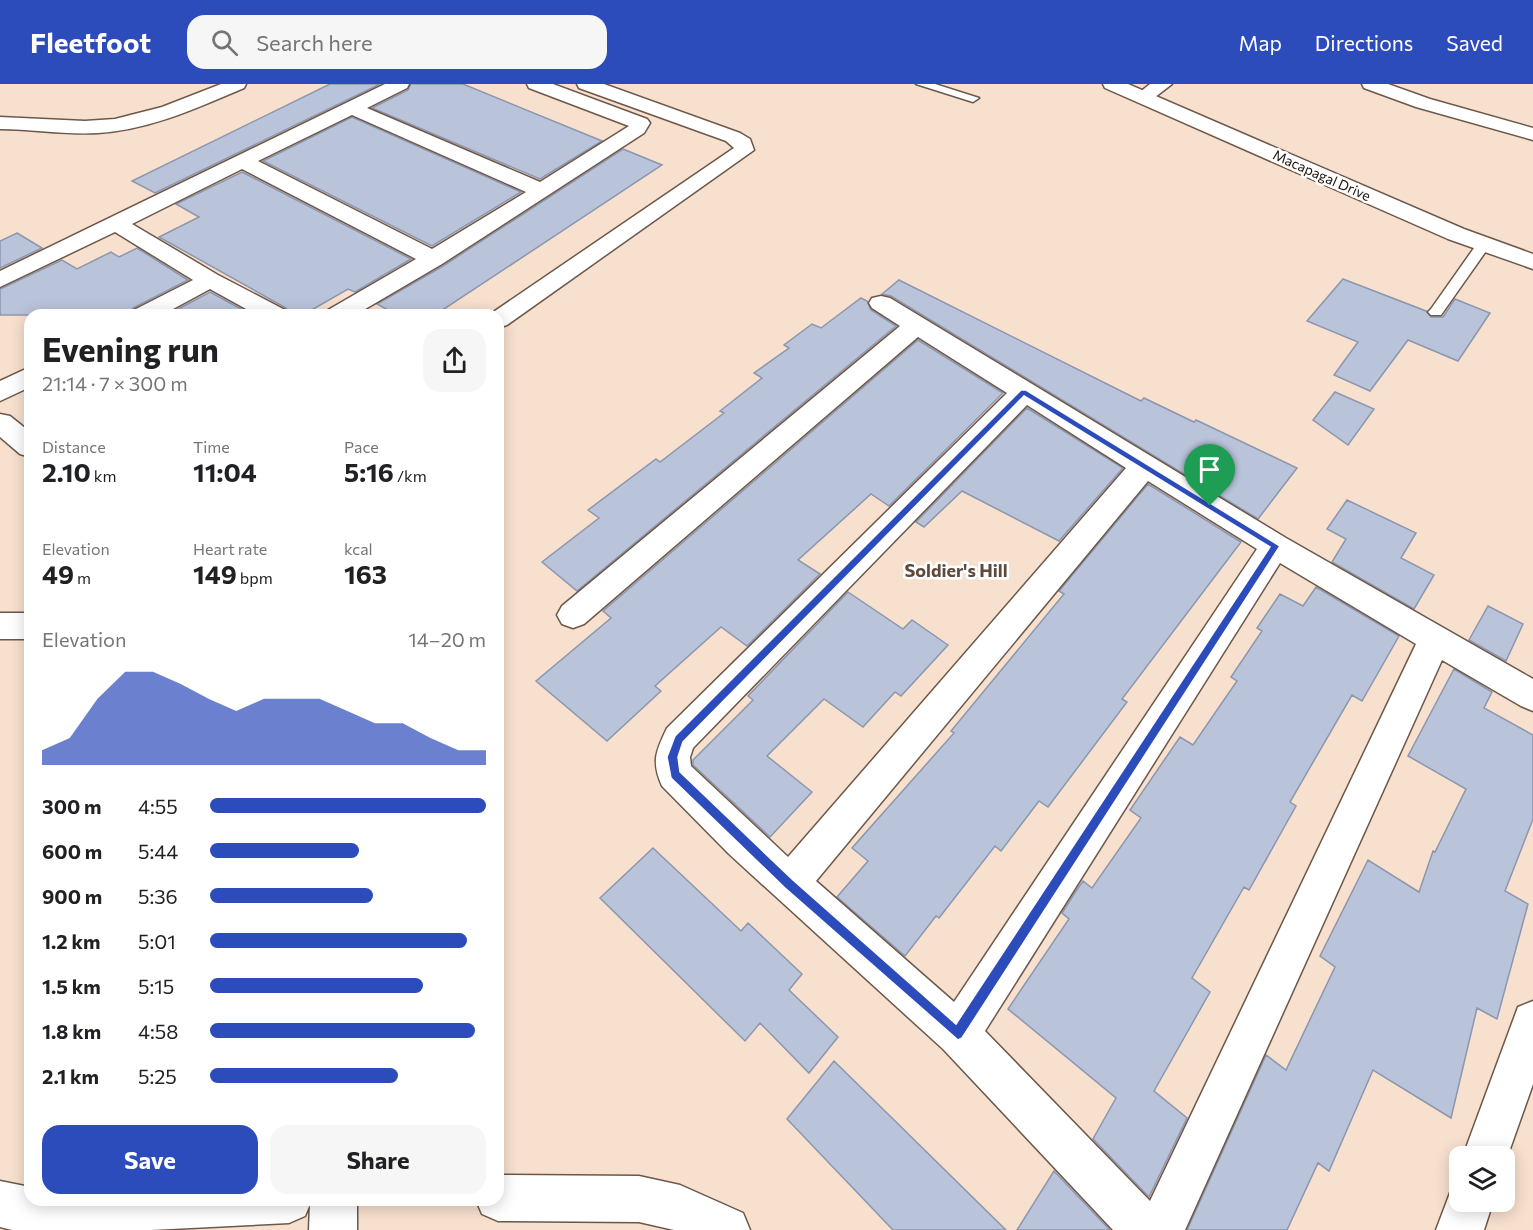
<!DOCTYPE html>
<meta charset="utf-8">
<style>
:root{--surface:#fff;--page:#f6f6f6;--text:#202124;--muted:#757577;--accent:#2d4cbc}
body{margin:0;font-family:Commissioner,sans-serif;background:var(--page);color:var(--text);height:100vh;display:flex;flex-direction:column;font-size:22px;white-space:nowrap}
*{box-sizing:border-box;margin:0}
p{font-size:20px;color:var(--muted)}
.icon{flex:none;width:33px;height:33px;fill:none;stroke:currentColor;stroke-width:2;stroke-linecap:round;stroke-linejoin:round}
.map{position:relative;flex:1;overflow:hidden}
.details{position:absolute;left:24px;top:225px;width:480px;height:897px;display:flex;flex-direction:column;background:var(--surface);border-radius:18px;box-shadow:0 3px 15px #0003}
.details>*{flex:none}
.controls{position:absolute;left:1449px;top:1062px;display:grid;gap:12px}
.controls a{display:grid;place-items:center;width:66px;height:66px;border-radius:12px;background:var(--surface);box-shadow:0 3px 15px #0003;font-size:30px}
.pin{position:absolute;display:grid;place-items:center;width:51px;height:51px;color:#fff;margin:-62px -26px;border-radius:50% 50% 50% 0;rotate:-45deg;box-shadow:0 0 6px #0007}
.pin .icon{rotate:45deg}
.round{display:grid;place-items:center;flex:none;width:63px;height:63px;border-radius:18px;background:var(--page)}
.head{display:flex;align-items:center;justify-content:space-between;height:102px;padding:0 18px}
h1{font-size:33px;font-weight:700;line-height:45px}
.stats{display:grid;grid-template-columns:repeat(3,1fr);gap:9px;height:102px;padding:6px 18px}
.stats div{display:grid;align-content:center}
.stats b{font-size:26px;font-weight:700}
.stats small{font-size:16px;font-weight:400}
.stats p{font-size:16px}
.chart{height:168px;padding:12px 18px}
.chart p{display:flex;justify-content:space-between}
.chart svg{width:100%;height:108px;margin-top:6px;fill:var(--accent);opacity:.7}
.primary-button{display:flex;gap:12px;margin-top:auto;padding:12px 18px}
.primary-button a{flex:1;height:69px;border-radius:18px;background:var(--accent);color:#fff;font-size:24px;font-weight:700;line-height:69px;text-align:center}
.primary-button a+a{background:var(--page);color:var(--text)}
ul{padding:0 18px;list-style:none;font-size:20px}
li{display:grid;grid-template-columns:96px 72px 1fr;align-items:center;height:45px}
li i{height:15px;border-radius:8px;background:var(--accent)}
header{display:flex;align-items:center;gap:36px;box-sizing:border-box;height:84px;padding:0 30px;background:var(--accent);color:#fff}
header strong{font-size:28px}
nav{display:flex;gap:33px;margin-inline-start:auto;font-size:21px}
.search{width:420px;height:54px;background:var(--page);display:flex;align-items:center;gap:15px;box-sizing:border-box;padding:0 21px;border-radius:18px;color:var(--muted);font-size:22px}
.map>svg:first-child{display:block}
.building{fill:#b9c3da;stroke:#8c96ad;stroke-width:1.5}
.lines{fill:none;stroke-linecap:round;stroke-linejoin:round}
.lane-casing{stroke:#6c5749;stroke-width:3}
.street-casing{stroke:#6c5749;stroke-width:3}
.secondary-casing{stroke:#6c5749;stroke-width:3}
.lane{fill:#fff;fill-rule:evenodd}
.street{fill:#fff;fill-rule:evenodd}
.secondary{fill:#fff;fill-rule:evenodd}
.route{fill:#2d4cbc;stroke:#fff;stroke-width:1.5;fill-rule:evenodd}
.labels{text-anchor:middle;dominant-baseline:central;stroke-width:5;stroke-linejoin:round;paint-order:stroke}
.far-street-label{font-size:14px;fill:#1d140f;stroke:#fff}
.neighbourhood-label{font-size:18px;font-weight:bold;fill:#5e4a3c;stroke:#fff}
</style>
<header>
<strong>Fleetfoot</strong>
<div class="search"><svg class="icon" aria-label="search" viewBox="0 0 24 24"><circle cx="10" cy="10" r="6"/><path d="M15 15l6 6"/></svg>Search here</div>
<nav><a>Map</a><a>Directions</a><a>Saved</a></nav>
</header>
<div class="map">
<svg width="1533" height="1146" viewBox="0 0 1533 1146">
<rect width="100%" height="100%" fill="#f8e0cf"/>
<path class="building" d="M330,0H380L155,109L132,97Z
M411,0H463L602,57L540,95L372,24L408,6Z
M352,33L521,108L432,162L263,77Z
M623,65L662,81L435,231H397L377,220L443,182Z
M242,88L411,175L355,208L348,205L303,231H290L286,224L159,153L199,133L176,120Z
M17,149L42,164L0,184V157Z
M137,164L188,196L133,224L129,231H0V205L62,176L77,185L111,168L119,173Z
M1343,195L1426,227L1431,233H1443L1455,215L1490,229L1458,277L1408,256L1370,307L1334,291L1358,258L1307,237Z
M899,196L1141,317L1144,314L1194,338L1196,336L1297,384L1258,435L891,212L882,210Z
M210,208L252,231H167Z
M861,214L867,217L871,226L896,242L577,507L542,478L599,434L588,426L656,375L660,378L724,329L720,327L762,294L754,289L789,264L784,261L812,240L821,244Z
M918,256L1003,309L889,422L871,410L798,476L820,490L747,562L721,543L655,602L661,607L607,657L536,597L611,534L603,527Z
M1335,308L1374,325L1348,361L1313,336Z
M1027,324L1123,384L1059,457L962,407L924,443L916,438Z
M1148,400L1241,458L1122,615L1127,618L1048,723L1039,717L1001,767L995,762L939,834L936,832L905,872L837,813L868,777L852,764L954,649L951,647L1064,510L1059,507Z
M1347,416L1416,449L1401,474L1434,491L1414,525L1332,478L1346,455L1327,445Z
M1316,503L1399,552L1362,617L1352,611L1290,718L1296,722L1249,806L1244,803L1192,894L1210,908L1154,1007L1187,1034L1149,1113L1093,1055L1116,1014L1008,925L1069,835L1062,829L1076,807L1083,797L1092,804L1141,734L1130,726L1180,653L1193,661L1237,597L1231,593L1262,547L1257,544L1280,510L1303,522Z
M848,508L903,545L912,536L948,561L901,612L895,608L863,643L824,615L767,672L812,708L770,753L693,681V676L753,616L748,612Z
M1488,522L1523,540L1506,577L1469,556Z
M1454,585L1492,608L1484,624L1533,651V735L1505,807L1528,820L1497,935L1477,924L1451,1034L1373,986L1329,1087L1318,1079L1287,1146H1187L1266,971L1286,986L1335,883L1320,872L1368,776L1419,808L1433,767L1435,768L1466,705L1408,672Z
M653,764L741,847L748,839L802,890L789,906L838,953L809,989L760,939L745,957L600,814Z
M834,977L1006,1146H893L787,1035Z
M1054,1087L1110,1146H1017Z"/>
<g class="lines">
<g class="lane-casing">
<path id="lane" d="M916,0H935L979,14L973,18Z
M1484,156L1491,160L1441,231H1431L1428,228L1431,225L1479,157Z"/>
</g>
<g class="street-casing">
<path id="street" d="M221,0H246L244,4C197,24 149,46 98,49C65,51 32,45 0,45V33L85,37L115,35L162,23Z
M385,0H409L407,4L367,24L540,98L629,42L529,4L527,0H553L647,35L650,39L644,49L442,180L355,231H325L328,226L416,175L242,85L132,140L218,191L285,226L288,231H257L210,205L162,231H131L134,226L193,196L115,148L0,203V187ZM352,31L526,108L432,165L258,77Z
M577,0H604L740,49L750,55L754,66L507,241L498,244V231H489L734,64L726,57L579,4Z
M1150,0H1172L1150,17H1136L1134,13Z
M881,212L890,214L1286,454L1533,595V627L1521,622L1442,576L1185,1146H1113L943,965L729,770L662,702C651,677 656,667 667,644L1007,309L918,253L584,540L573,544L562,540L557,531L562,522L900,242L872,224L869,219L872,214ZM1027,321L1126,384L788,773L691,682L690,673L693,664ZM1148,397L1257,465L954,918L816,797ZM1280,479L1416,560L1150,1117L985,947Z
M30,283V303L0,317V297Z
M0,330L10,332L30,348V373L20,370L0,353Z
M0,529H30V555H0Z
M1533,917V1000L1504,1082V1072H1463L1518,923Z
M498,1091L639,1092L680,1101L743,1129L750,1146H674L639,1138L498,1137L482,1130L476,1116H498Z
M0,1097L30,1103V1116H357V1146H309L310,1120L305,1132L289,1139L151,1146H12L0,1143Z
M1460,1099V1118H1493L1484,1146H1436L1453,1101Z"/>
</g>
<g class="secondary-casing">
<path id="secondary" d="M1103,0H1128L1464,145L1533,170V185L1448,155L1105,4Z
M1362,0H1388L1430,15L1533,44V56L1416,23L1364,4Z"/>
</g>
<use href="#lane" class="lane"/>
<use href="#street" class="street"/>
<use href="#secondary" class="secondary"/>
</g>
<path class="route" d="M1021,306H1026L1280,462L962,954L958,956L785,804L671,694L667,673L675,652ZM1024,312L1270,463L956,940L793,796L680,688L678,673L683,658Z"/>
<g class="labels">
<g class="far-street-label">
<text transform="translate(1322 91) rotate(24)">Macapagal Drive</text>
</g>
<g class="neighbourhood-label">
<text x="956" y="486">Soldier's Hill</text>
</g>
</g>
</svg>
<div class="controls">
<a><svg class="icon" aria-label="layers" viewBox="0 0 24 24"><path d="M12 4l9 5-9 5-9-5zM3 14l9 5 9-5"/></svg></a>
</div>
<div class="pin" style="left:1210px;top:422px;background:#1e9e55"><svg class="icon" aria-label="arrive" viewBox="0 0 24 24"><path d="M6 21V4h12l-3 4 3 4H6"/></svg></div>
<section class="details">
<div class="head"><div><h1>Evening run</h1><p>21:14 · 7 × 300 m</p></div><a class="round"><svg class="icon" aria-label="share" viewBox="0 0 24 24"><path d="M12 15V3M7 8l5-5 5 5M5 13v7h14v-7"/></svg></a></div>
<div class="stats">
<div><p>Distance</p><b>2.10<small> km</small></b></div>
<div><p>Time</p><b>11:04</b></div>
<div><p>Pace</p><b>5:16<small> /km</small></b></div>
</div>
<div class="stats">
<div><p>Elevation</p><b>49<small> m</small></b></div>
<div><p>Heart rate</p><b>149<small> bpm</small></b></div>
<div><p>kcal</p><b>163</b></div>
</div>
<div class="chart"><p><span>Elevation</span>14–20 m</p>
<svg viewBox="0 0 160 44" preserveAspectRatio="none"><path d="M0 44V38L10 33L20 17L30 6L40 6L50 11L60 17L70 22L80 17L90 17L100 17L110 22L120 27L130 27L140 33L150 38L160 38V44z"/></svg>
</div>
<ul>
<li><b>300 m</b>4:55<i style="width:100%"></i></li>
<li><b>600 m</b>5:44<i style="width:54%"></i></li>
<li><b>900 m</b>5:36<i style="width:59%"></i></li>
<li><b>1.2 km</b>5:01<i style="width:93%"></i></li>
<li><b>1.5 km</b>5:15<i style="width:77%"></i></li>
<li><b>1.8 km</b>4:58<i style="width:96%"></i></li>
<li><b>2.1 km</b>5:25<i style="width:68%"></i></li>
</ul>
<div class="primary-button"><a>Save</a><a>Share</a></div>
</section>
</div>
